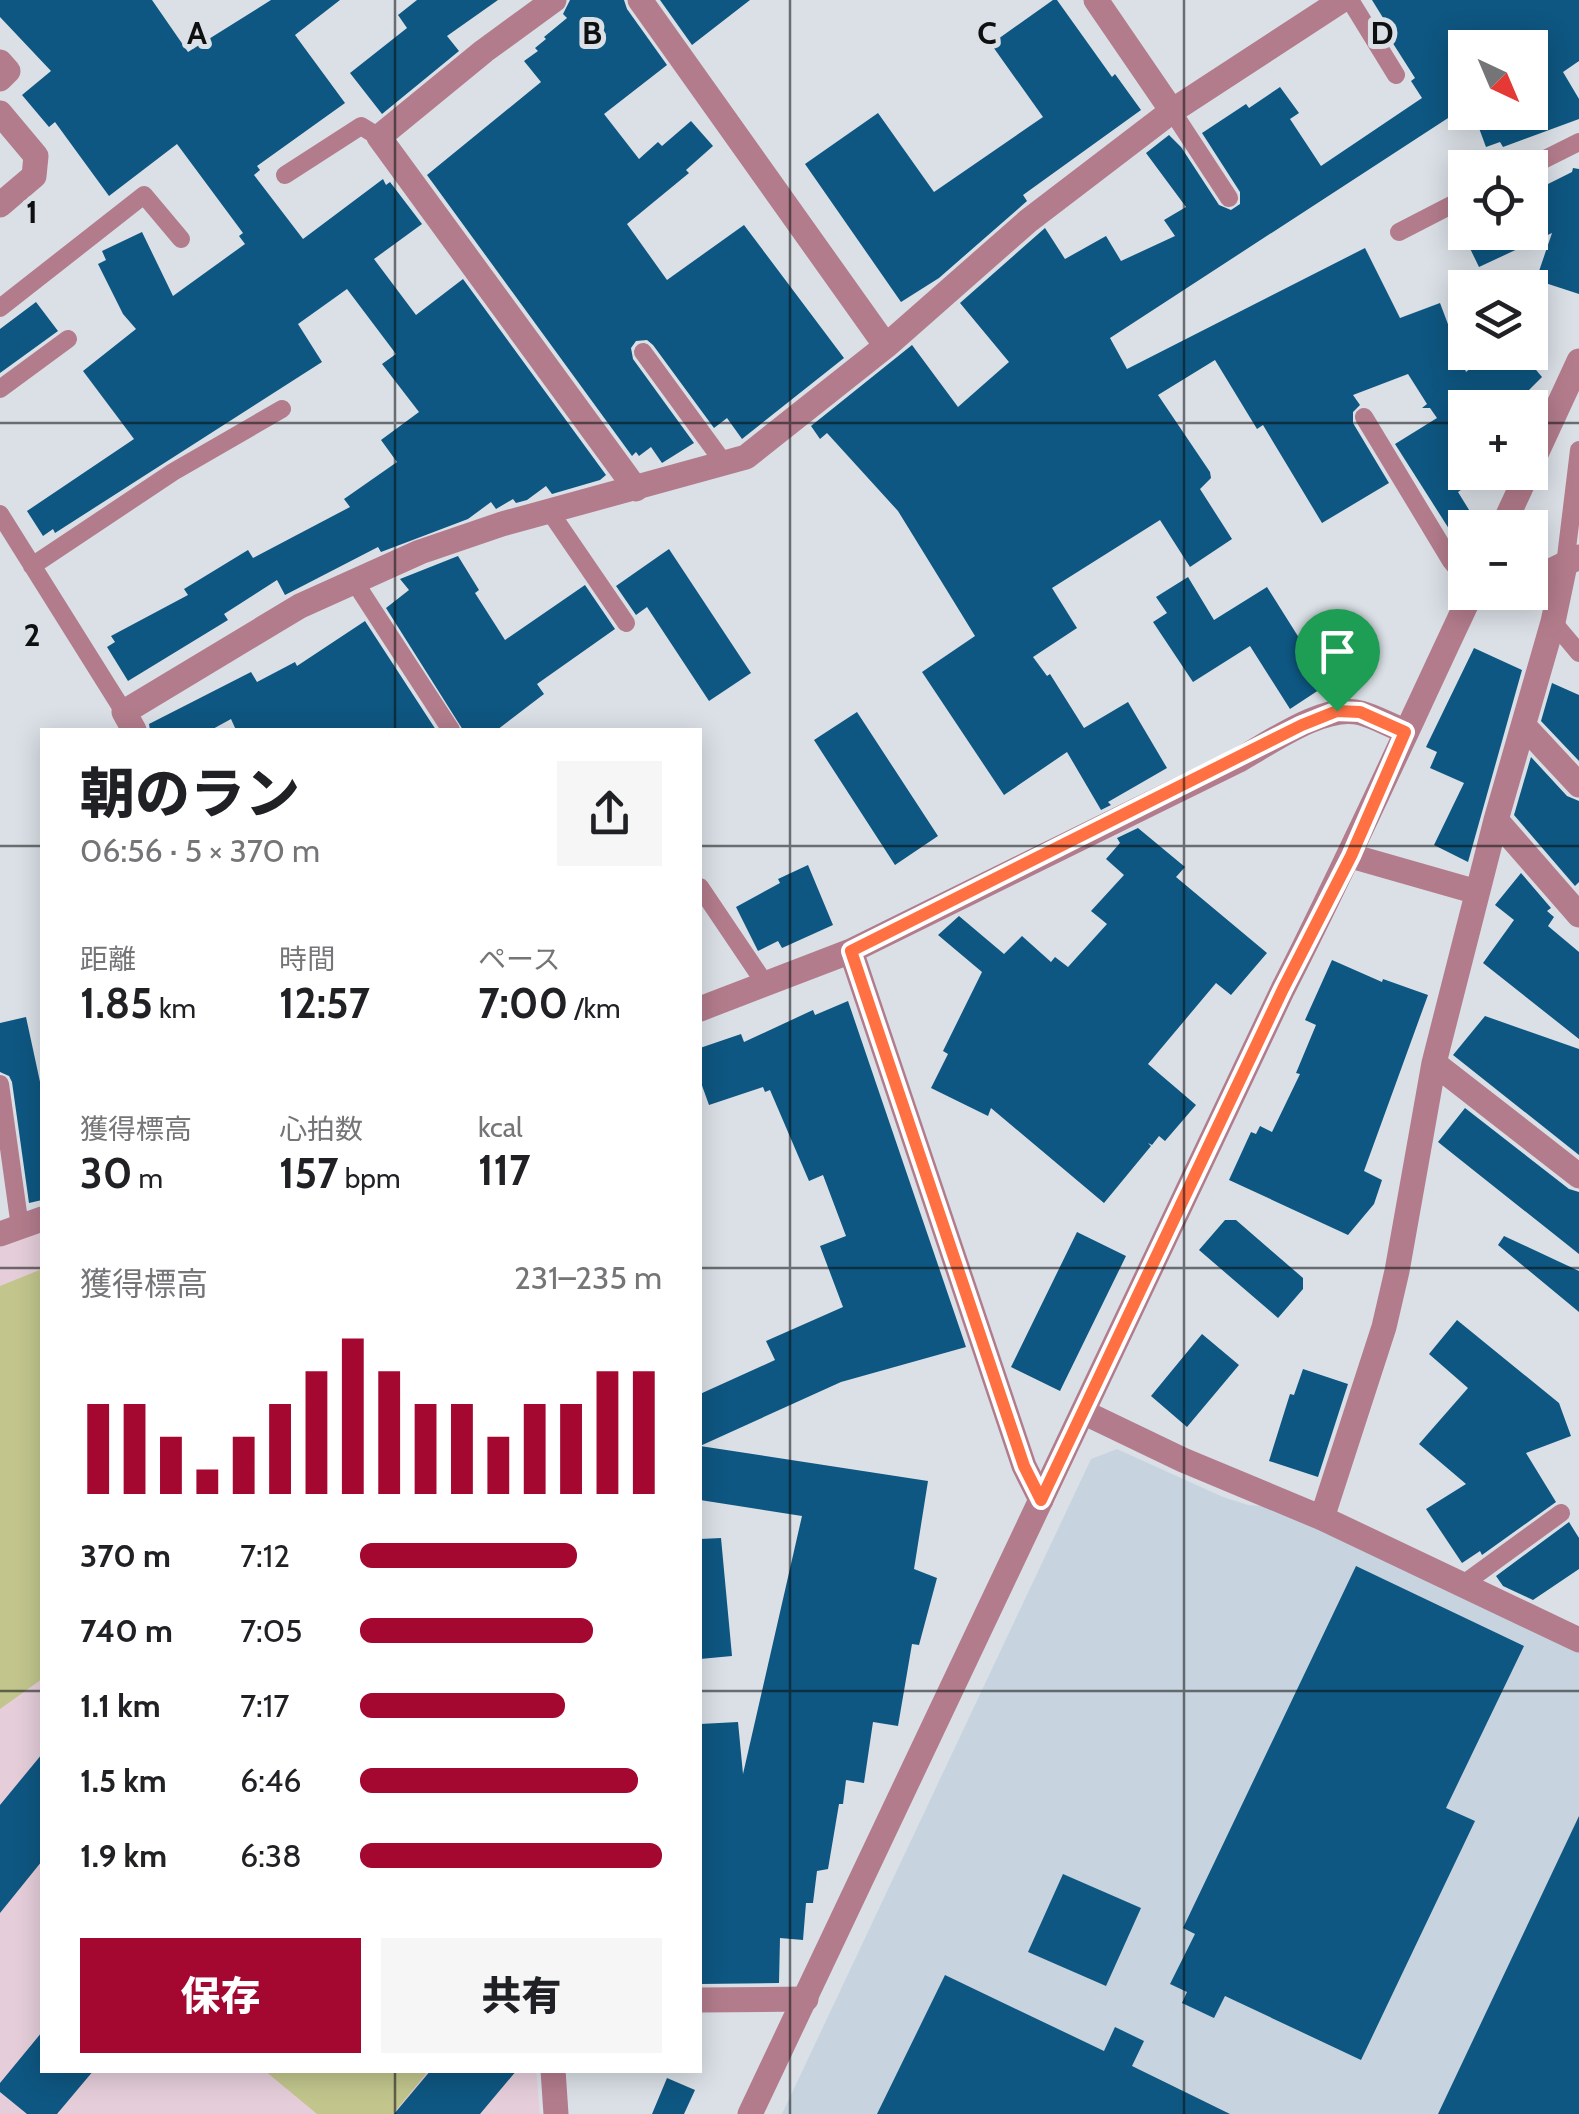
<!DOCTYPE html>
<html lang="ja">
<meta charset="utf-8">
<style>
:root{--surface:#fff;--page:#f6f6f6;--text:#202124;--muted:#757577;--accent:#a4072f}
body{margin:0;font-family:Cabin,"Noto Sans JP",sans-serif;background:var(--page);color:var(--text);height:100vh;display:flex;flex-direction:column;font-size:38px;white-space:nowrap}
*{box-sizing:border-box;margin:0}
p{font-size:32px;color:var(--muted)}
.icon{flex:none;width:55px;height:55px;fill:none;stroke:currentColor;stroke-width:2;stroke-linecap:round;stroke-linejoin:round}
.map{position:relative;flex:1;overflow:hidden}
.side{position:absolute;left:40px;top:728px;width:662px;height:1345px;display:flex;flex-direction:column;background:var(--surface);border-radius:0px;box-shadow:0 5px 25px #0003}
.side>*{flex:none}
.needle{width:65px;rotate:136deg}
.fabs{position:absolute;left:1448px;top:30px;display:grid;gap:20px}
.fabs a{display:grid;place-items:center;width:100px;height:100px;border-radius:0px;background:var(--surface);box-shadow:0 5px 25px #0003;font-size:50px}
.pin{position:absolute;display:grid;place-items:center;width:85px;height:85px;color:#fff;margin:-102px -42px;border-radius:50% 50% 50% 0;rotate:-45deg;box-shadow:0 0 10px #0007}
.pin .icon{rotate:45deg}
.round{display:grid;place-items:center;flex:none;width:105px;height:105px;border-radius:0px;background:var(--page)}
.summary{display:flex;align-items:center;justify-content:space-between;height:170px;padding:0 40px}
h1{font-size:55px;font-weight:800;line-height:75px}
.figures{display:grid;grid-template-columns:repeat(3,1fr);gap:15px;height:170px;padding:10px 40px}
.figures div{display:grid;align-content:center}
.figures b{font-size:42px;font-weight:800}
.figures small{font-size:28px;font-weight:400}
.figures p{font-size:28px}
.chart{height:280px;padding:20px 40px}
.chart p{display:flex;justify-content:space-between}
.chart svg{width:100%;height:180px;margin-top:10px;stroke:var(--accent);stroke-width:6}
.cta{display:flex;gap:20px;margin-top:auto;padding:20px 40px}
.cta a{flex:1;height:115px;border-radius:0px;background:var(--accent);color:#fff;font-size:40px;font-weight:800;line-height:115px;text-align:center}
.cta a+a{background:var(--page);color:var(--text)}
ul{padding:0 40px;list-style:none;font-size:32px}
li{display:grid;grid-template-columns:160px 120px 1fr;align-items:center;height:75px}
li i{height:25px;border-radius:12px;background:var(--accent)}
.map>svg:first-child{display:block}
.built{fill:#c7d4df}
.education{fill:#e5ceda}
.green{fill:#c2c68d}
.building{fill:#0e5782}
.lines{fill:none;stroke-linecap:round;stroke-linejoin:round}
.service{stroke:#b37c8c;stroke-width:18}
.minor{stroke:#b37c8c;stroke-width:25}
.tertiary{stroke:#b37c8c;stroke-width:25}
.route-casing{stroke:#fff;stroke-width:20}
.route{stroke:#ff7043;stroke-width:12}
.grid{fill:none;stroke:#0d0f11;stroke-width:2.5;stroke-opacity:0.55}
.grid-label{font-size:32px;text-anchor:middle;font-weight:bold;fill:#0d0f11;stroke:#dae0e6;stroke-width:10;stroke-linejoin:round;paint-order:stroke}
</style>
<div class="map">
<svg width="1579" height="2114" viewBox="0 0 1579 2114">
<rect width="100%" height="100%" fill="#dae0e6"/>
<path class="built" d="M1117,1449L1223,1497L1248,1505L1276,1507L1579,1649V2114H782L1091,1459Z"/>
<path class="education" d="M42,1228V2070H536L540,2114H0V1245Z"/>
<path class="green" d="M42,1269V1679L0,1709V1286Z
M264,2070H429L393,2114H317Z"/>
<path class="building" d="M0,0H152L188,52L271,0H340L295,35L345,103L257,166L260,170L254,175L303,239L383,179L386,185L390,182L422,224L374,259L416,315L463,279L606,475L600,480L552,494L546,486L527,500L516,503L513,499L496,509L491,502L468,519L381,552L378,547L285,595L277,580L224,614L228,620L128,681L107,647L115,642L111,636L188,595L184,589L248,550L253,558L350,507L344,499L397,462L381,440L419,412L382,364L396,354L347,289L298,324L322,362L55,533L53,529L43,536L27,511L134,439L83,371L136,329L123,314L98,264L106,260L102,251L142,232L173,296L245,244L239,236L243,233L177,144L109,196L55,122L49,127L22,95L51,71L0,17Z
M417,0H498L447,36L459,51L382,114L350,73L407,28L398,15Z
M570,0H624L627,9L667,65L604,114L639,159L658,142L662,146L691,121L713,146L686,170L689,173L627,224L667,280L744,225L844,358L742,439L727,418L714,428L653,345L647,340L636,341L631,348L633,359L694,443L662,463L651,447L639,456L636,452L632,456L427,175L541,82L524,61L538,51L535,48L546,39L544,37L567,18L563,14Z
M660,0H750L692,45Z
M1053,0H1057L1112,77L1115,74L1141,110L1023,195L1027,201L939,278L901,302L805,164L878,113L934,192L1043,117L991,44Z
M1372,0H1579V61L1563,72L1579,99V119L1503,147L1500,142L1486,147L1473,112H1530V48H1465V107L1110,338L1127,369L1365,248L1400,318L1440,303L1466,372L1490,352H1521L1542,377L1511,408H1465V487L1458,492L1474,518L1451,532L1395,444L1437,418L1430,408H1422L1427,404L1408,374L1353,395L1360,405L1353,412V423L1389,483L1322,523L1263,425L1257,429L1215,360L1158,395L1210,472L1211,478L1200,489L1232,539L1190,567L1160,520L1052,588L1077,628L1033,657L1047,676L1050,674L1084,728L1128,702L1167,768L1108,802L1111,805L1101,810L1067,752L1004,795L922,672L975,636L898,511L827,433L820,439L811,426L912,345L958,407L1009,362L960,303L1045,228L1065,259L1106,236L1121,261L1175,236L1164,220L1186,207L1146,153L1169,135L1181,147L1219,205L1231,210L1240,204V192L1202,133L1246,104L1249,108L1280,87L1299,113L1290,119L1321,166L1422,98L1411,81L1415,78L1380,23L1385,21Z
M1573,168L1579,169V294L1536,280L1552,233L1479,267L1462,232H1530V193L1572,172Z
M36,302L58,331L0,373V329Z
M669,549L751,673L709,701L647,607L636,615L616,586Z
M458,556L479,590L475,593L505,640L585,585L615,629L537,684L544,694L497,730H463L386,608L409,590L400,579Z
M1188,577L1214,620L1267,587L1328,684L1290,709L1250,646L1193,682L1153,622L1167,613L1156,597Z
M365,621L436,730H236L231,719L211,730H150L149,724L251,672L257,682L295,662L297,666Z
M1474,648L1522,670L1468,862L1434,845L1464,783L1430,768L1437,752L1426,747Z
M1552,683L1579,695V761L1541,721Z
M857,712L938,836L895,865L814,740Z
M1531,757L1567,796L1579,801V882L1575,886L1514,815Z
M1138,828L1185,867L1176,877L1267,953L1231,995L1216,983L1148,1064L1196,1105L1165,1141L1159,1136L1152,1145L1148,1143L1151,1146L1104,1203L991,1108L988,1116L931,1088L948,1054L943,1051L982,972L938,935L959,916L1004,954L1022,936L1051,962L1055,957L1068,967L1107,924L1091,911L1124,875L1106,859L1120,843L1117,838Z
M808,865L833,925L782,948L778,941L758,951L736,907L780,883L778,879Z
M1521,873L1551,908L1547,911L1554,917L1548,926L1579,952V1039L1483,963L1514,920L1495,905Z
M1332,960L1382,982L1383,979L1428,995L1364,1171L1382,1180L1374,1204L1348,1235L1229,1180L1251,1132L1256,1134L1260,1126L1272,1132L1300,1074L1296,1073L1316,1025L1305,1020Z
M848,1001L966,1347L841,1382L700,1446V1394L775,1360L766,1341L843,1307L820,1246L846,1236L823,1175L809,1181L770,1090L765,1092L763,1087L709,1105L700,1080V1048L741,1034L744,1042L813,1010L815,1015Z
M1485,1016L1579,1049V1155L1453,1055Z
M26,1017L42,1091V1200L29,1203L12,1082L9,1076L0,1072V1023Z
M1465,1108L1569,1189L1579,1192V1254L1438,1142Z
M1225,1220H1236L1303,1278V1289L1278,1318L1199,1250Z
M1077,1232L1126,1256L1060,1391L1011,1367Z
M1504,1236L1579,1271V1312L1498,1245Z
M1457,1320L1559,1403L1571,1436L1526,1453L1556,1502L1482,1555L1480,1551L1462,1563L1426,1509L1466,1484L1419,1444L1468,1388L1429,1354Z
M1202,1334L1239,1365L1187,1427L1151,1396Z
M1303,1369L1348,1384L1318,1477L1269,1461L1290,1394L1294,1395Z
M700,1446L928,1481L914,1569L937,1578L919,1645L912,1644L898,1726L873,1722L864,1783L846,1780L843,1804H839L828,1869L817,1871L813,1903H806L803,1940L780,1938L779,1983L700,1984V1724L738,1722L743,1774L802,1516L700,1500Z
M1569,1522L1579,1538V1569L1533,1600L1503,1586L1496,1576Z
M721,1538L732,1656L700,1659V1539Z
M1356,1566L1524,1646L1446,1808L1475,1821L1361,2060L1225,1996L1214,2018L1182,2003L1187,1992L1170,1984L1195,1934L1183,1928Z
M42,1754V1861L0,1913V1805Z
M1579,1816V2114H1438Z
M1063,1874L1141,1908L1106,1986L1028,1952Z
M945,1975L1104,2051L1115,2027L1144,2041L1132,2066L1230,2114H877Z
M42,2032V2070H94L57,2114H27L0,2092V2083Z
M431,2070H517L480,2114H394Z
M667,2078L695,2090L684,2114H652Z"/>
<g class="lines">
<path class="service" d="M1350,0L1396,75
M1172,111L1229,198
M1527,168L1579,142
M285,175L361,126L379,137
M1399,232L1465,198
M0,308L144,195L181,239
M643,352L724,463
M0,389L68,339
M1364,417L1451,561L1465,578
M550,512L626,623
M0,514L124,712
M1565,565L1579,450
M32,566L173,472L282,409
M354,581L451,730
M1553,622L1579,653
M700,887L766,985
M0,1084L20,1227
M1462,1585L1561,1513"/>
<path class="minor" d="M554,0L484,51L379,137L636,489
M640,0L886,346
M1096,0L1172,111
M0,62L8,71L0,79
M0,113L36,156L34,176L0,205
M1524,726L1579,785
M134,730L124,712L300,606L420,552L502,524L746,457L886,346L1028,221L1172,111L1342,0
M1496,820L1579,915
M1351,856L1477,892
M851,951L1024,1466L1041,1500
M700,1009L851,951L1239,760C1271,742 1325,703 1361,713C1376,717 1391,726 1405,731
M1434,1063L1579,1176
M0,1234L42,1219
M1083,1412L1183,1460L1322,1518L1579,1640
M1322,1518L1384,1327L1397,1271L1434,1063L1496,820L1553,622L1565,565
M700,2000L806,1999
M553,2070L556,2114"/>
<path class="tertiary" d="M1530,467L1579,361
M1502,528L1528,472
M1530,581L1579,557
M750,2114L1283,989C1350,858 1409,725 1472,592"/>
</g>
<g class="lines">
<g class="route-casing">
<path id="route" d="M1337,711L1360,712L1405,732L1351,856L1283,989L1041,1500L1024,1466L851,951L1302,725Z"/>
</g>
<use href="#route" class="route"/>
</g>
<path class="grid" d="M395,0V730M790,0V2114M1184,0V2114M0,423H1465M1530,423H1579M0,846H42M700,846H1579M0,1268H42M700,1268H1579M0,1691H42M700,1691H1579M395,2070V2114"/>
<g class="grid-label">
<text x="197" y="44">A</text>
<text x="592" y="44">B</text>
<text x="987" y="44">C</text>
<text x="1382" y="44">D</text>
<text x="32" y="223">1</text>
<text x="32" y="646">2</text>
</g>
</svg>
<div class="fabs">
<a><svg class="needle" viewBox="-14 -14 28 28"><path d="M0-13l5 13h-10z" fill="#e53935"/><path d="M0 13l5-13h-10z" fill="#757577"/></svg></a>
<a><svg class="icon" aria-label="locate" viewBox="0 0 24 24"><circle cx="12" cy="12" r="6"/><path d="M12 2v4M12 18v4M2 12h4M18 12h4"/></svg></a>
<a><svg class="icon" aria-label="layers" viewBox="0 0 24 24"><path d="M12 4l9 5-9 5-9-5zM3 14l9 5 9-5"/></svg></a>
<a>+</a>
<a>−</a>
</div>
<div class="pin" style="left:1337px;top:711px;background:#1e9e55"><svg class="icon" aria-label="arrive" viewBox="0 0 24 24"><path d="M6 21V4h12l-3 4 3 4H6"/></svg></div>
<section class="side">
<div class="summary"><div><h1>朝のラン</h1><p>06:56 · 5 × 370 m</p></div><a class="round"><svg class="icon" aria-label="share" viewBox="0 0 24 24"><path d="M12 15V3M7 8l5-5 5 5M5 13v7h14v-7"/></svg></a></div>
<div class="figures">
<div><p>距離</p><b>1.85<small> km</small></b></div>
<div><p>時間</p><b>12:57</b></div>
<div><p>ペース</p><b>7:00<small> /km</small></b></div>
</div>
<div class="figures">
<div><p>獲得標高</p><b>30<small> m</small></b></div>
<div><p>心拍数</p><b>157<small> bpm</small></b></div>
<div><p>kcal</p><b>117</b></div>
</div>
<div class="chart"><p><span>獲得標高</span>231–235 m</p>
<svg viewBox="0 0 160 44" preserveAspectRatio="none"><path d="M5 44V22M15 44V22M25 44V30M35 44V38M45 44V30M55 44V22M65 44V14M75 44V6M85 44V14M95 44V22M105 44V22M115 44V30M125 44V22M135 44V22M145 44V14M155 44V14"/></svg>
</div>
<ul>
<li><b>370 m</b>7:12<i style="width:72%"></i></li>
<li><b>740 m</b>7:05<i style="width:77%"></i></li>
<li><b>1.1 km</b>7:17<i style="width:68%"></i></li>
<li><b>1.5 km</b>6:46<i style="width:92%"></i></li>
<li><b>1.9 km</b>6:38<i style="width:100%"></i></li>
</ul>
<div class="cta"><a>保存</a><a>共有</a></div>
</section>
</div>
